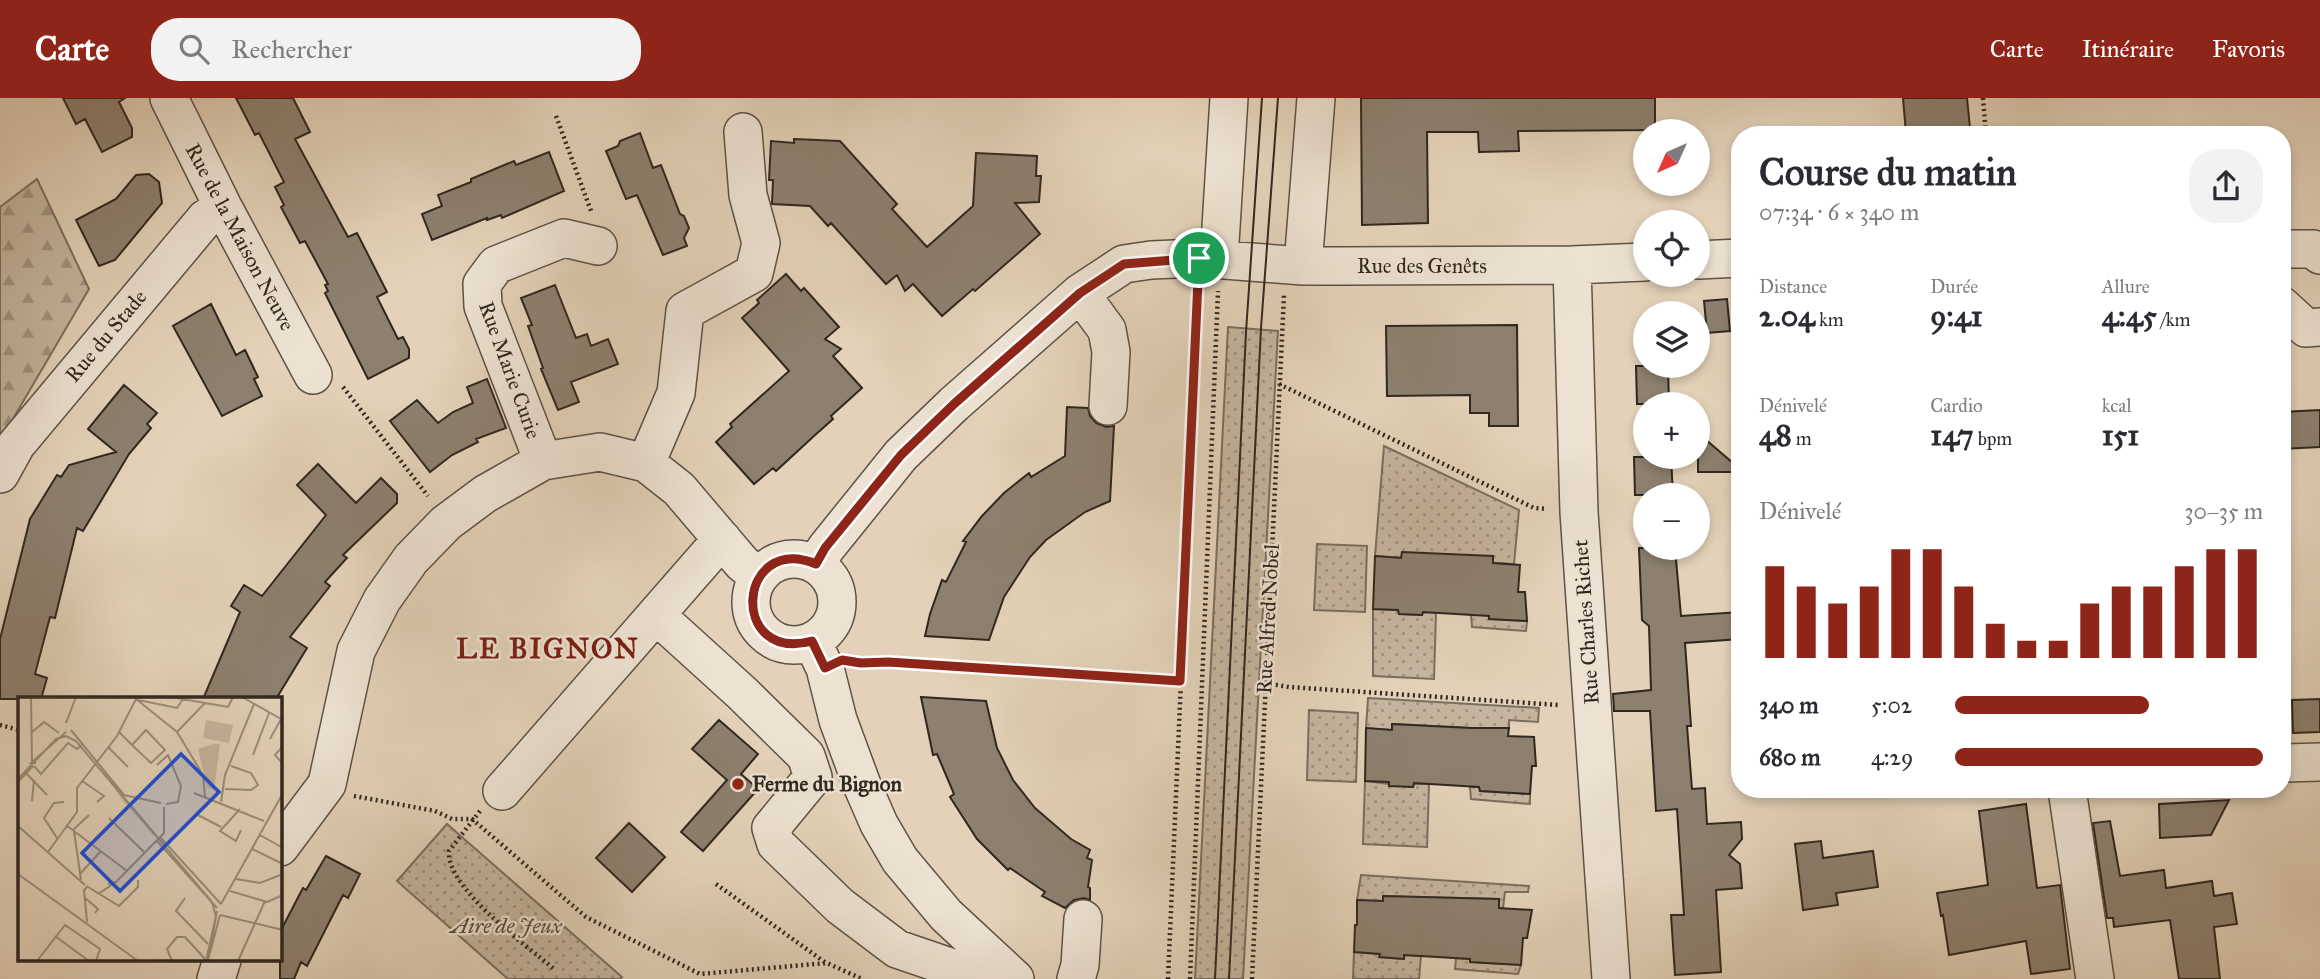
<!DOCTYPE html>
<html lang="fr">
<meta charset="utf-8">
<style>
:root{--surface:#fff;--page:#f2f2f3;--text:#2b2b33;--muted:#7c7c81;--accent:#8f2418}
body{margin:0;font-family:"IM FELL Great Primer",serif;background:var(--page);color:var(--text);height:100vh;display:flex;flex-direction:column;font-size:26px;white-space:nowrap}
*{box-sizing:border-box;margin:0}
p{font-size:23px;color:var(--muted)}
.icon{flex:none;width:38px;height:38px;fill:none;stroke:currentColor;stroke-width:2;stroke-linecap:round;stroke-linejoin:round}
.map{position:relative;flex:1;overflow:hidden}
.details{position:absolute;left:1731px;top:28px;width:560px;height:672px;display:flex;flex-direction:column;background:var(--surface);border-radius:28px;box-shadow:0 4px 10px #0003}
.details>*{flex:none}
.needle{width:46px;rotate:225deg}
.controls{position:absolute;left:1633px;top:21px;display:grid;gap:14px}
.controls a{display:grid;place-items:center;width:77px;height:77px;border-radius:50%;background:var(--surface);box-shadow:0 4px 10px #0003;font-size:35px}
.pin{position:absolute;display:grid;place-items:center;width:60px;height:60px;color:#fff;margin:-30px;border:4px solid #fff;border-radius:50%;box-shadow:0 2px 7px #0007}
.round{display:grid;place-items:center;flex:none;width:74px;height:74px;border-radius:28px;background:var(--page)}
.summary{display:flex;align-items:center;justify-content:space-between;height:119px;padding:0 28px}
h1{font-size:38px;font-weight:700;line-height:52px}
.stats{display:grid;grid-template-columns:repeat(3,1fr);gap:10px;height:119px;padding:7px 28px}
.stats div{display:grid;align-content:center}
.stats b{font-size:30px;font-weight:700}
.stats small{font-size:19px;font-weight:400}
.stats p{font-size:19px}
.chart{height:196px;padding:14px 28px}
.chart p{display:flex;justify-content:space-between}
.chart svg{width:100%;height:126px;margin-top:7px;stroke:var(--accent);stroke-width:6}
ul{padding:0 28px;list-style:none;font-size:23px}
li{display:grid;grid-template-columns:112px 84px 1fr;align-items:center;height:52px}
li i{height:18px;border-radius:9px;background:var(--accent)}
header{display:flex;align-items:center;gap:42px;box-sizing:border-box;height:98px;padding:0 35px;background:var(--accent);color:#fff}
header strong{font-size:33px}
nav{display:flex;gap:38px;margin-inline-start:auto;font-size:24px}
.search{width:490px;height:63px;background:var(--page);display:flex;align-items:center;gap:18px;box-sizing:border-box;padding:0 24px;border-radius:28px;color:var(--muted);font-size:26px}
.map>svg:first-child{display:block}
.grass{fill:url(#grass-dots);stroke:#7a6e5f;stroke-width:2}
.forest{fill:url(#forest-firs);stroke:#7a6e5f;stroke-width:2}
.building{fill:#8d806f;stroke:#30271f;stroke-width:2}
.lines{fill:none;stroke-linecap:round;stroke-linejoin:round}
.minor-casing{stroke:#5d5246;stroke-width:40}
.path{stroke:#30271f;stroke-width:4.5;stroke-dasharray:2 3.5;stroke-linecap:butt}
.minor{stroke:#ede2d2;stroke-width:37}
.tram{stroke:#30271f;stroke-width:2}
.route-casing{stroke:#fff;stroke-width:14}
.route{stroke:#8f2418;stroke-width:9}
.poi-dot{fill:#8f2418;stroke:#ede2d2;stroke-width:2.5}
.labels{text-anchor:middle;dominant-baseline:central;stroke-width:5;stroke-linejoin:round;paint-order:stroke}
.street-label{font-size:21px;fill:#30271f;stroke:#ede2d2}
.poi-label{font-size:21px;font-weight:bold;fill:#30271f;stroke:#ede2d2;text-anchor:start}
.park-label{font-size:21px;font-style:italic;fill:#554a3f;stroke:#ede2d2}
.district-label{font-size:28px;font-weight:bold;letter-spacing:2px;fill:#7a1f14;stroke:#ede2d2}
.inset-road{fill:none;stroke:#9b8e7b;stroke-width:2}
.view{fill:#1d4ed8;fill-opacity:0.15;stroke:#1d4ed8;stroke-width:3.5}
.inset-edge{fill:none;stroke:#30271f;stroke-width:3.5}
</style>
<header>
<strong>Carte</strong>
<div class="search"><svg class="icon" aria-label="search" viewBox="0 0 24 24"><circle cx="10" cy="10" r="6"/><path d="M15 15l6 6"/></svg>Rechercher</div>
<nav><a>Carte</a><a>Itinéraire</a><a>Favoris</a></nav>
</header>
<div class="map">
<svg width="2320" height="881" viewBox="0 0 2320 881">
<defs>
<pattern id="grass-dots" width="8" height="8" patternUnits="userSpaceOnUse" patternTransform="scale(1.75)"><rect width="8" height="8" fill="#c5b59f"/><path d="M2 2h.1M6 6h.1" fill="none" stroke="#a09381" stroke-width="1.8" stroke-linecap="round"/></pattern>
<pattern id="forest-firs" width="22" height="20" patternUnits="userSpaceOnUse" patternTransform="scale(1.75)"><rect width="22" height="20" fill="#c5b59f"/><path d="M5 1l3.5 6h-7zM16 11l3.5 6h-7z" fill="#a09381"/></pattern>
</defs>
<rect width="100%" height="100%" fill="#e3d2b9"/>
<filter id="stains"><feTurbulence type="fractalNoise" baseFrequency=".00286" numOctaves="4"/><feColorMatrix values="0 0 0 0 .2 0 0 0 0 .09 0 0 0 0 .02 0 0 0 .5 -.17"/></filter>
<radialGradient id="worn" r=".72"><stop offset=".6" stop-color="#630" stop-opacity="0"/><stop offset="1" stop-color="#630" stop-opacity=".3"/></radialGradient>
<path class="grass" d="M1228,229L1278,233L1243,881H1195Z
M1384,348L1519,412L1514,466L1375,458Z
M1317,446L1367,448L1365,514L1314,512Z
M1373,511L1398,512L1399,516L1422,517L1423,514L1436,515L1434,581L1373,578Z
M1471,517H1489V521L1527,523L1526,533L1472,529Z
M1368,600L1539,610L1538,624L1509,622V630H1471L1393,626L1392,632L1366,630Z
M1309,612L1358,615L1356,684L1307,682Z
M1365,683L1413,689L1414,686H1429L1427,749L1363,746Z
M1470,689H1479L1480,693L1530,696V706L1471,701Z
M447,726L622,879L620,881H508L397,783Z
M1361,777L1529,788L1528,794H1505L1503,810H1499V801L1383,798V803L1357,802Z
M1354,854L1380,856V859L1403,861L1404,857L1421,858L1419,881H1353Z
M1456,860L1470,861V864L1521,867L1518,876L1455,871Z"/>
<path class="forest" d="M37,81L89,191L0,343V109Z"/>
<path class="building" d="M63,0H125L119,4L132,30V39L102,54L85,21L76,26Z
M236,0H293L310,34L295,41L348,139L357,135L387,194L377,199L398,241L403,239L409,251V260L368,281L325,195L328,193L325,187L328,186L305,143L300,145L281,109L284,107L275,89L284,84L259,35L255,37Z
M1361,0H1655V32L1518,33L1519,53L1479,54L1478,34H1427L1428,125L1362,127Z
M1903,0H1967L1970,30L1906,35Z
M640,35L653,70L661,67L680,116L684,118L689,130L684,140L687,148L663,157L637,97L626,101L606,53L618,48L620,43Z
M794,41L840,43L897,106L892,111L927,149L973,108L976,55L1037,58L1036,78H1041L1039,104L1015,105L1040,136L975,193L973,191L942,218L913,186L905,193L897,177L886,186L831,125L828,128L810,108L772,106L773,82H769L771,43L794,45Z
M549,54L564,93L502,120L501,117L487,122V120L432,142L422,116L442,108L438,97L471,84V81L514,63L516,67Z
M149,76L159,84L162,105L115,162L99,168L76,122L116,101L136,77Z
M786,176L801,193L804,190L839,229L825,241L841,251L833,258L862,290L831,318L833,321L814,338L776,373L773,370L754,386L716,344L732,329L730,326L789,273L742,220L759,205L757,202Z
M555,187L576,240L587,236L591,248L608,241L618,266L571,284L579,304L558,312L541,271L543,270L528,228L532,227L521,200Z
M1727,201L1730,233L1707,235L1704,203Z
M211,206L236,257L245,252L258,279L254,281L262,298L222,318L173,228Z
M1517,227L1518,328H1489V315H1470V297L1387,298L1386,228Z
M1636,268H1668L1669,306H1637Z
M487,281L506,330L476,341L478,344L452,357L430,374L390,323L417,302L438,325L453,314L473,305L467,289Z
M124,287L157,315L147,326L151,330L129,356L83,433L77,430L55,520L50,519L35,576L47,580L41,601H0V541L30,421L57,377L61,379L69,367L116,354L88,331Z
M1067,309L1088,310L1090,318L1096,325L1106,329L1114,328L1110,403L1085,414L1046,442L1030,459L1004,499L989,542L925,538L930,516L942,482L946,484L966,444L963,443L982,418L1004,395L1029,375L1031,379L1065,358Z
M2320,312V349L2282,351V314Z
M1698,335L1740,371V374H1698Z
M1634,359H1671L1673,397H1635Z
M318,366L356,405L381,380L397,396V405L343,457L347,460L325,484L330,488L290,539L307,550L276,601H203L240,514L231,508L244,487L262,498L326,417L297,387Z
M1639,450H1675L1681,518L1740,514V541L1685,545L1691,628H1687L1692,691L1705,690L1707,726L1741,724L1742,741L1729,757L1740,766L1742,790L1716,792L1721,874L1675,877L1671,817H1684L1677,711L1656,713L1650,613H1614L1613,596L1651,592L1649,528L1642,522Z
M1402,454L1493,458V465L1520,467L1518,494H1525L1527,523L1489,521V518L1423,514L1422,517L1399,516L1398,512L1373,511L1375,458L1401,460Z
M921,599L986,603L997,650L1013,682L1035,710L1071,741L1090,752L1087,760L1092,762L1088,789L1090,790V802L1084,800L1074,802L1065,810L1042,798L1045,794L1010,770L1008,772L977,741L950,699L954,696L937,656L933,657Z
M2320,601V634L2293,635L2292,602Z
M719,622L758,656L741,676L758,691L703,753L681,734L727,682L692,651Z
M1392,626L1471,630H1509L1508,638L1534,639L1536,668H1532L1530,696L1480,693L1479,689L1414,685L1413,689L1389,688V684L1365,683L1366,630L1392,632Z
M2229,702L2211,737L2160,740L2159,706Z
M2026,706L2037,790L2060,787L2070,871L2031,876L2026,843L1949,857L1943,817L1941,818L1937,795L1988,787L1979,713Z
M2110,723L2120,778L2164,772L2166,790L2212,783L2214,798L2232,795L2237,826L2214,829L2220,881H2179L2170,822L2114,829L2113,820H2107L2093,725Z
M629,725L665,759L632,794L596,760Z
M1821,743L1823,760L1873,753L1878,789L1836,795L1838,807L1803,812L1795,746Z
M326,758L360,776L348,800L343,797L307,868L301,864L294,881H280V834L303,790L306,792Z
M1383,798L1499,801V810L1532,812L1527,840H1523L1521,867L1470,864V861L1404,857V861L1379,859L1380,856L1354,854L1355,827H1357V802L1383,803Z"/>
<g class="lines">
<g class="minor-casing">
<path id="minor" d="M169,0L223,109L313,277
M2282,151H2313L2320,157
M1219,161L1229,0
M1698,162L1740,160
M1572,167L1579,414L1611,881
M1303,168L1316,0
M1080,195L1107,232L1111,254L1108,308
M2282,208L2306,230L2320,229
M543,363L483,208L482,186L496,167L564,140L598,148
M646,365L676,295L685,213L754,175L761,145L748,97L743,34
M0,376L16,347L205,121L223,109
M751 504a43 43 0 1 1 86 0a43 43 0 1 1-86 0Z
M816,466L826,450L901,357L954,306L1080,195L1124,166L1151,162L1199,160L1303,168H1343L1572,167L1645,164
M656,517L742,595L806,658L813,679L771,730L776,746L840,808L897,851L976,878L1000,868
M812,543L825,570L838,622L862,687L879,726L900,762L946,817L1015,881
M2282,665L2320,664
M2067,691L2095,881
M502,693L722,441
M280,749L327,686L356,553L382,502L411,461L446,425L485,396L543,363L600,354L646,365L679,391L742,465L759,479
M216,881L222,862
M1076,881L1080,867L1083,821"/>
</g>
<path class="path" d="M1983,0L1986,37
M556,18L591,113
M1279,286L1534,410L1547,411
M343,289L428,398
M856,564H888L1180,583
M1265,585L1289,589L1559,607
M0,627L19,632
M354,698L435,713L452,721H472L586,819L700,876L827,865L862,881
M480,713L449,753C446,790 526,847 554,871
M716,786L826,865
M1168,881L1198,193
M1190,881L1218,193
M1252,881L1284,197"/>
<use href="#minor" class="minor"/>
<path class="tram" d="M1215,881L1246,234L1262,0
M1229,881L1261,230L1278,0"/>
</g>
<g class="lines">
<g class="route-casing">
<path id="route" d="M1199,160L1180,583L888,564L861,565L842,562L825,570L812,543C728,566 737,434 816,466L825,450L901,357L954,306L1080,195L1124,166Z"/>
</g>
<use href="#route" class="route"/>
</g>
<circle class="poi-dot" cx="738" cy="686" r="7"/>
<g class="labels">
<g class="street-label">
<text transform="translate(240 139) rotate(62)">Rue de la Maison Neuve</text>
<text x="1422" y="168">Rue des Genêts</text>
<text transform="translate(106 238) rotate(-50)">Rue du Stade</text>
<text transform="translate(510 272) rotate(70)">Rue Marie Curie</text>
<text transform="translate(1268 521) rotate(-87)">Rue Alfred Nobel</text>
<text transform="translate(1586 524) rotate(-94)">Rue Charles Richet</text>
</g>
<g class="poi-label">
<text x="752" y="686">Ferme du Bignon</text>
</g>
<g class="park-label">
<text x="506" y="828">Aire de Jeux</text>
</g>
<g class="district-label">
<text x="548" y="550">LE BIGNON</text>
</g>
</g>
<g transform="translate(18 599)">
<rect width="264" height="264" fill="#e3d2b9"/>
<path d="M81,69L139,138L136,139L104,103Z" fill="#c5b59f"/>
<path d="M195,47H202L196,93L189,90L180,52Z" fill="#c5b59f"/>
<path d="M188,23L215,28L211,46L185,41Z" fill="#c5b59f"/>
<path class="inset-road" d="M13,0L14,64M153,0L210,10L215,0M224,0L265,23M118,2L159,35L185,78L187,100M120,3L159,11L165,2M48,26L58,0M53,33L106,98L143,106M101,35L114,48L133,66L147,53L128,33L114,48M159,35L187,6M13,36L26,25L41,36M252,42L263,22M265,49L257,58L265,67M90,50L110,70M235,58L251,16M18,66H13L48,35M139,68L150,58L163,89L160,105L148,107M16,69L23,77L50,46L59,52L65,47M8,76L29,98M0,82L38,42L48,39L58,44L194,205L198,220L190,264M64,84L86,99L79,105M0,85L15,69M207,92L233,93L240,88L233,76L213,69M176,96L246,124M14,104L16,83M203,105L207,78L236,7M222,112L202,134L218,144L223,133M180,118L203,130M91,121L126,155M48,128L109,174M0,129L67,188M55,133L71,118M56,134L63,183M242,138L265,151M142,140L203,207M39,141L26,121L36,106L46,105M138,143L199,211M234,152L265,167M30,155L59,115V91L99,39L119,0M0,177L120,264M62,177L83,154M218,182L242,186L265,177M98,185L146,136V110M70,190L101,209L120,190V183M212,194L249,205L265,198M80,197L98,185L90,187M67,201L80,212L77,216M167,201L158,214L190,247M203,207L265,96M202,218L265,233M69,225L66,193L70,189M37,239L71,264M192,256L202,218M19,264L47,228L82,252L78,264M154,264L149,252L159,240H167L188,263M188,264L199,214M220,264L247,204"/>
<path class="view" d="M163,57L201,95L102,194L64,156Z"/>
<rect width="264" height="264" class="inset-edge"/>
</g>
<rect width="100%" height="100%" filter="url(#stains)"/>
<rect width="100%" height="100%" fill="url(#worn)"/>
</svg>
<div class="controls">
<a><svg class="needle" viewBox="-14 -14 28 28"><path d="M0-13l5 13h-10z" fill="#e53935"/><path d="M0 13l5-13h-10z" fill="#7c7c81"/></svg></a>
<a><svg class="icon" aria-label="locate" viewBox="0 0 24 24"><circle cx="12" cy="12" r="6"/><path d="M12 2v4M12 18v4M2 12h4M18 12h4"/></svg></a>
<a><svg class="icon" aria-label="layers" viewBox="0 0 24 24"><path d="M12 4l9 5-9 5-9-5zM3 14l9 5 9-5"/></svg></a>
<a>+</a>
<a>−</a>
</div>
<div class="pin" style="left:1199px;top:160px;background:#1e9e55"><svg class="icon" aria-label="arrive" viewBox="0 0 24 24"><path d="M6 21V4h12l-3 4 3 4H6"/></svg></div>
<section class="details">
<div class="summary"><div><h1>Course du matin</h1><p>07:34 · 6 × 340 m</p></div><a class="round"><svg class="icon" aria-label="share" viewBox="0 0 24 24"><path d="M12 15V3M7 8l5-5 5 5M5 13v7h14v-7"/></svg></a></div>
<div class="stats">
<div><p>Distance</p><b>2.04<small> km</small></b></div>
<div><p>Durée</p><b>9:41</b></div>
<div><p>Allure</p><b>4:45<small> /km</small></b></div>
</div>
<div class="stats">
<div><p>Dénivelé</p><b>48<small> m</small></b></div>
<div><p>Cardio</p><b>147<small> bpm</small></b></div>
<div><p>kcal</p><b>151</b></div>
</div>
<div class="chart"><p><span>Dénivelé</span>30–35 m</p>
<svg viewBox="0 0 160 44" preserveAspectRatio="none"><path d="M5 44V12M15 44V19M25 44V25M35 44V19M45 44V6M55 44V6M65 44V19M75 44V32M85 44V38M95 44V38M105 44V25M115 44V19M125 44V19M135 44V12M145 44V6M155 44V6"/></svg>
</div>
<ul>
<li><b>340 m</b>5:02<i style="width:63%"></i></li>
<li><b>680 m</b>4:29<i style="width:100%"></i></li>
</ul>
</section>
</div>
